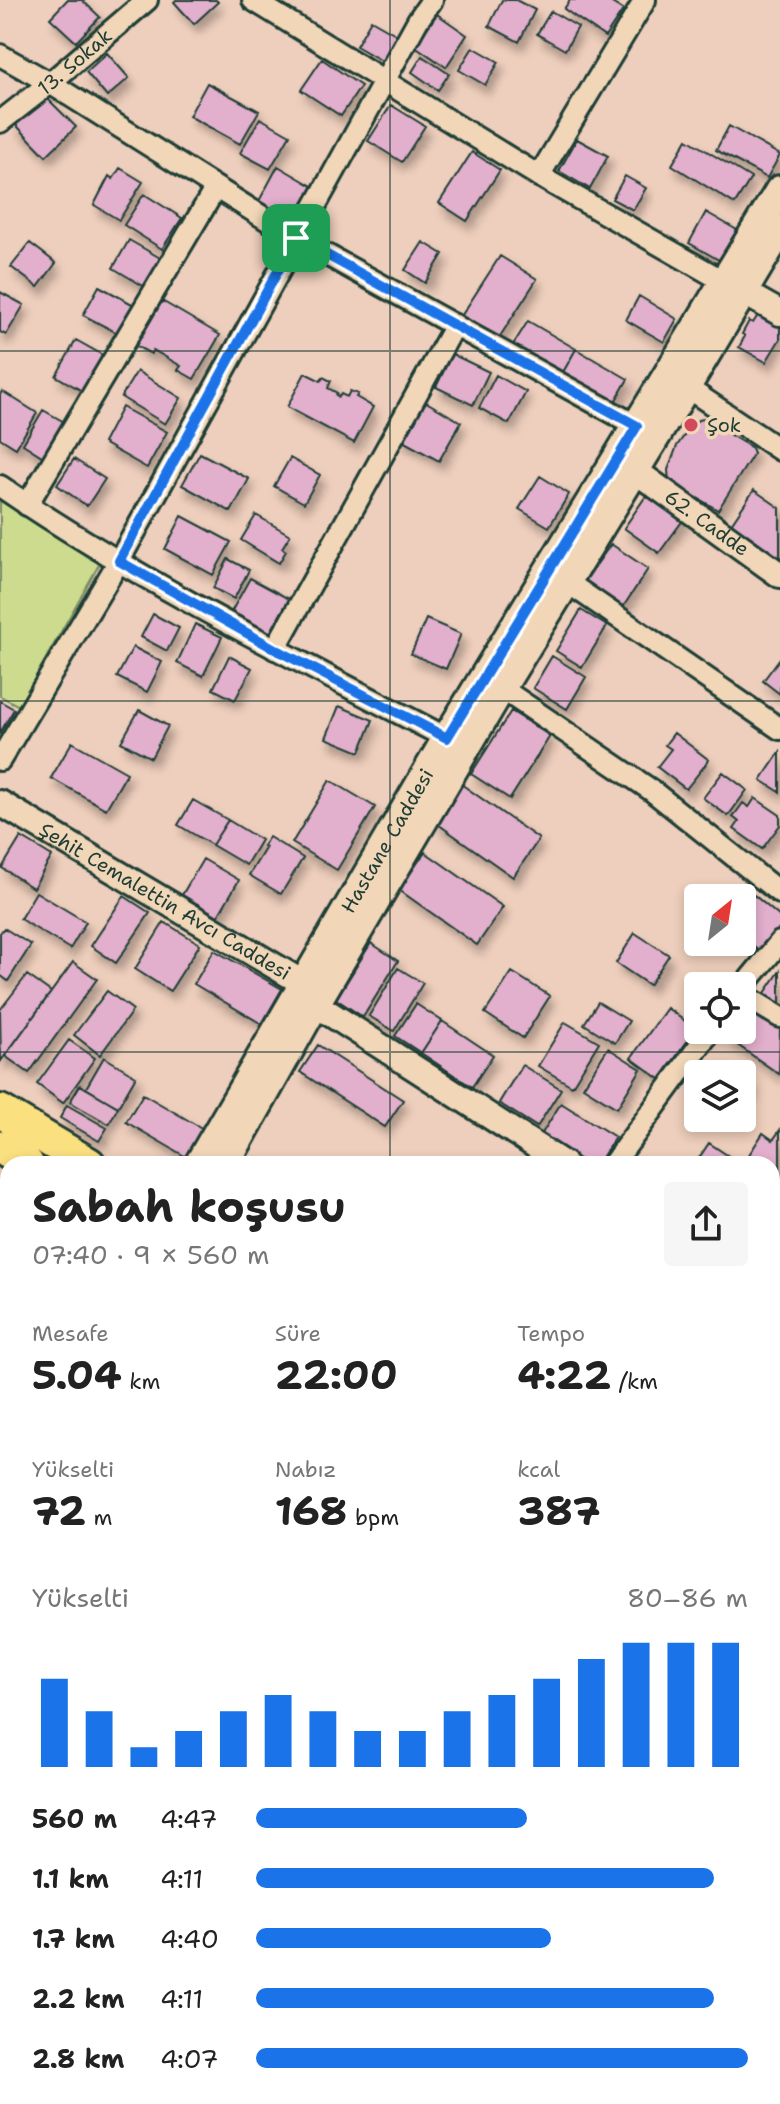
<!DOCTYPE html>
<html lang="tr">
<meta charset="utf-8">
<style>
:root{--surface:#fff;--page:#f6f6f6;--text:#222;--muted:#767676;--accent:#1a73e8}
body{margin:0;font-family:"Shantell Sans",sans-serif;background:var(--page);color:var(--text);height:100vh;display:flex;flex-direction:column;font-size:30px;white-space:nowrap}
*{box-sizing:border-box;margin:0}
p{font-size:26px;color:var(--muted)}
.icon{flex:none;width:44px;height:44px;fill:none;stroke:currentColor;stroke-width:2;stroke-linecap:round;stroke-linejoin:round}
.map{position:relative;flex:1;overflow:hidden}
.details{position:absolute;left:0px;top:1156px;width:780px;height:948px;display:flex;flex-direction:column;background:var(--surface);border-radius:24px 24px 0 0;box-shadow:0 4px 12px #0003}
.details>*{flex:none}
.needle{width:52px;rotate:30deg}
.controls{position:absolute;left:684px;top:884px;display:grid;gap:16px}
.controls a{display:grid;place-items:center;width:72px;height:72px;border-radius:8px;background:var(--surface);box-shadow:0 4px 12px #0003;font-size:40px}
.pin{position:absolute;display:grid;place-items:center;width:68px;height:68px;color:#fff;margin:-34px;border-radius:16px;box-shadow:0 4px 12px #0006}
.round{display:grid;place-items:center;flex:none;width:84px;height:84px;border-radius:8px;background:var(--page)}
.summary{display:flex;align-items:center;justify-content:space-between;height:136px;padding:0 32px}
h1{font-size:44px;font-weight:700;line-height:60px}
.stats{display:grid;grid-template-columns:repeat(3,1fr);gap:12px;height:136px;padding:8px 32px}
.stats div{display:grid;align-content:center}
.stats b{font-size:40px;font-weight:700}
.stats small{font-size:22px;font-weight:400}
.stats p{font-size:22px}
.chart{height:224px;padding:16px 32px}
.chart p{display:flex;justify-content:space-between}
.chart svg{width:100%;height:144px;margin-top:8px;stroke:var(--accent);stroke-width:6}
ul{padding:0 32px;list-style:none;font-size:26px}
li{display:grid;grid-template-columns:128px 96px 1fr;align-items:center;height:60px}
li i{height:20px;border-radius:10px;background:var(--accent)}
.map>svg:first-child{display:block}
.green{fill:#cddb8f;stroke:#768c62;stroke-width:2}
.building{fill:#e2afcc;stroke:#1f3d34;stroke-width:2;filter:url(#shadow)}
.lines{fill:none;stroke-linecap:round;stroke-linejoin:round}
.minor-casing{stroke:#1f3d34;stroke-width:26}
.tertiary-casing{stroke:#1f3d34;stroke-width:30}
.secondary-casing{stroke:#1f3d34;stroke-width:34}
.trunk-casing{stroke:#1f3d34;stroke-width:38}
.minor{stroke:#f1d6b8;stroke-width:20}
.tertiary{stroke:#f1d6b8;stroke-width:24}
.secondary{stroke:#f1d6b8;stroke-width:28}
.trunk{stroke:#fbe080;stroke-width:32}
.route-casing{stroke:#fff;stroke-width:16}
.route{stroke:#1a73e8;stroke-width:10}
.grid{fill:none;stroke:#1f3d34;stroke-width:2;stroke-opacity:0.55}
.poi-dot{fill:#d1495b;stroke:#f1d6b8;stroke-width:3}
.labels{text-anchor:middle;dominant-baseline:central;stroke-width:7;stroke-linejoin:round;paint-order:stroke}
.street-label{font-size:20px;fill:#1f3d34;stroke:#f1d6b8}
.poi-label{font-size:20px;fill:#1f3d34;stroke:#f1d6b8;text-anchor:start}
</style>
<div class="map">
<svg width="780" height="2104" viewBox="0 0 780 2104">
<defs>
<filter id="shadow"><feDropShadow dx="4.5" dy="8" stdDeviation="4" flood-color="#0004"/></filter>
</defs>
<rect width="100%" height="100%" fill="#eecebc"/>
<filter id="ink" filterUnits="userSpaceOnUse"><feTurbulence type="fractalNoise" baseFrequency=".0125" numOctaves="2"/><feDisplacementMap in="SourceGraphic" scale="16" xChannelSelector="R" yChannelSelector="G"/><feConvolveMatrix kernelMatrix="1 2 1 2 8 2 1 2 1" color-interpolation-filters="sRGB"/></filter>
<g filter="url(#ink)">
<path class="green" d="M0,496L101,561L19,706L0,696Z"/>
<path class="building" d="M67,0H82L100,17L76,42L50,18Z
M176,0H216L218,2L194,24L174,2Z
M502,0H516L535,10L519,42L489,26Z
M570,0H607L623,10L605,37L564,9Z
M551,11L578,27L565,50L537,34Z
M437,14L467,35L446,67L415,46Z
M371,20L399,36L384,62L356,46Z
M473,47L499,62L485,85L459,70Z
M107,53L129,78L107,97L86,72Z
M422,56L449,74L438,90L412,72Z
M322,59L361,86L341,116L301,90Z
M207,83L259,111L240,144L189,116Z
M44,95L76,127L46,156L15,124Z
M391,105L425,126L402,162L368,141Z
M260,118L290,135L270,169L240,153Z
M729,126L780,155L767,178L716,150Z
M577,139L608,156L590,189L559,171Z
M687,139L751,178L735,204L672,165Z
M472,152L500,170L467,221L439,203Z
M278,166L314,187L295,221L259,201Z
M120,168L143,182L119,220L94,205L109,176L113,179Z
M625,176L646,188L633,210L612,199Z
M144,194L182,218L162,249L124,225Z
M706,212L737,230L719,260L689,243Z
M129,240L162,259L145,287L113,268Z
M423,242L443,254L425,283L405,270Z
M30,243L56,263L38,287L11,267Z
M500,256L537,279L497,341L460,318Z
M99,286L134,305L119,334L83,315Z
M0,292L24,305L6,335L0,332Z
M639,296L677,319L664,342L626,320Z
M162,301L220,335L194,379L178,370L181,366L153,350L151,354L136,346Z
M760,312L780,323V339L766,362L739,347L745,336L742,334L749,321L753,323Z
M528,321L576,349L562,374L513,345Z
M76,340L106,357L86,393L56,376Z
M576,349L628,379L613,405L562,374Z
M452,354L489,372L473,405L436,387Z
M137,371L181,398L165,424L121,397Z
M305,373L321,381L323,377L331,381L328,388L337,393L336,395L339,397L341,394L347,397L350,391L358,394L356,397L373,407L354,443L287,407Z
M496,375L526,392L509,424L479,408Z
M2,391L37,413L16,448L0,438V395Z
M421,399L461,422L439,461L399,439Z
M122,407L167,432L147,468L103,443Z
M43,410L66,423L45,458L23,444Z
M703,419L752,448L754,453L718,510L669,481L668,470L677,446L691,426L698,420Z
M200,453L249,479L231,512L182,485Z
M290,458L320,475L304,503L274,486Z
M74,459L105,479L87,506L57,485Z
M540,476L569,494L549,527L519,509Z
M650,490L686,516L659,553L624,528Z
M754,490L780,508V562L729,527Z
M256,515L290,535L282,548L286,551L279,563L241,540Z
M182,516L231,542L213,575L165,549Z
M611,544L648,569L621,610L583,584Z
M228,559L249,570L234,599L213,588Z
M250,578L289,599L269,635L230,614Z
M581,610L607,626L582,667L556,651Z
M153,614L179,628L167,651L141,637Z
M426,619L461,634L446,669L411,654Z
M195,624L222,637L203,676L177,663Z
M133,647L162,662L147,692L117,677Z
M229,656L252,668L235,700L213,689Z
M552,656L586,677L567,709L533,688Z
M780,658V694L763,681Z
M0,701L14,709L0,733Z
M339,706L373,720L360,752L326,738Z
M139,710L168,726L151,758L121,742Z
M511,711L550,736L510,799L471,774Z
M674,733L709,760L686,789L657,767L671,749L665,745Z
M72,742L127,773L106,809L51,778Z
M780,752V792L761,780Z
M723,772L747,790L728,816L703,798Z
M330,780L375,807L337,870L292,843Z
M461,784L539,839L513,877L435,822Z
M755,798L780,815V825L762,849L734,829L739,822L733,817L743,803L749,807Z
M193,800L228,820L212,845L178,825Z
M228,820L261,840L246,865L212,845Z
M21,837L52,856L33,888L2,868Z
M269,837L303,858L281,894L249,875L266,847L263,846Z
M425,852L503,907L477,945L399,890Z
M203,859L239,880L218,916L182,895Z
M36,892L86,922L70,949L20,919Z
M754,895L780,917V928L761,953L742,937V899L749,900Z
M124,896L150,913L116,963L91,946Z
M164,922L200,944L170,991L135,969Z
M4,928L31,945L8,981L0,975V933Z
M635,933L669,955L649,985L616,963Z
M371,943L398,961L363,1017L336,999Z
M214,950L282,989L262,1024L194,984Z
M73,962L97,979L29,1073L5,1056Z
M398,968L423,983L394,1031L369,1016Z
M780,971V1004L765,993Z
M512,972L550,996L523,1038L485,1013Z
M27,975L51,992L1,1061L0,1010Z
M107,991L133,1010L100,1055L74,1035Z
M598,1002L629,1021L615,1043L584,1024Z
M416,1004L442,1021L421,1053L395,1036Z
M752,1007L780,1027L779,1074L729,1039L736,1030H742V1021Z
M667,1008L696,1029L660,1079L631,1058Z
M442,1021L493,1055L472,1087L421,1053Z
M565,1022L599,1042L572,1086L538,1066Z
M69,1040L95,1058L63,1103L37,1084Z
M318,1045L403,1100L385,1127L300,1072Z
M608,1048L641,1069L617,1108L583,1087Z
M104,1057L136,1076L118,1107L86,1088Z
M522,1065L561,1089L537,1127L499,1103Z
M742,1077L753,1086L742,1100Z
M80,1085L118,1107L109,1124L70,1102Z
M143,1094L205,1130L188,1158L126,1122Z
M561,1103L615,1137L598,1164H587L541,1135Z
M67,1105L107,1128L99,1141L60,1118Z
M780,1130V1188L779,1190L772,1186V1164H743L763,1133L773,1140Z
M709,1143L739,1163L738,1164H695Z
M0,1215L8,1220V1269L0,1283Z
M779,1318L780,1379L772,1389V1326Z
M5,1417L8,1419V1470L0,1484V1419L3,1420Z
M780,1441V1522L772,1532V1452Z
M8,1652V1685L0,1678V1661Z
M772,1712L780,1718V1728L772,1738Z
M8,1806V1839L0,1835V1820Z
M772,2035L780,2040V2098L776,2104L764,2096H772Z
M294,2096H340V2104H293Z"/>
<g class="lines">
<g class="minor-casing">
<g id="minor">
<path d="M253,0L539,176L725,282"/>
<path d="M0,55L50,83L296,238L637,426"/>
<path id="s1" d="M0,122L50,83L147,0"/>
<path d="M539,176L645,0"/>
<path d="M686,387L780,450"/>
<path d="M0,486C140,582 297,660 447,738"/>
<path d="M27,505L215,189"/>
<path d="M567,582L780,729"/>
<path d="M275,649L455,325"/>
<path d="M501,688L651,790L780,893"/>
<path d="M0,760L119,561L418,20L432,0"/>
<path d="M742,988L780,942"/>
<path d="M742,994L780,1017"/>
<path d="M613,1164L711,1030"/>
<path d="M0,1357L8,1362"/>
<path d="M772,1433L780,1422"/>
<path d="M0,1524L8,1511"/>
<path d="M0,1754L8,1762"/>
<path d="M0,2096L8,2095"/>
<path d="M167,2096L187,2104"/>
<path d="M496,2096L508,2104"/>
<path d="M432,2104L437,2096"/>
</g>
</g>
<g class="tertiary-casing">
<g id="tertiary">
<path d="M727,283L780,313"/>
<path id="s2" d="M634,470L780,575"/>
<path id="s3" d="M0,803L303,983L315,1004L564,1164"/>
<path d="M772,1289L780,1293"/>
</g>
</g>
<g class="secondary-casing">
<g id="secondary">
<path id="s4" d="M199,1164L447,738L780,190"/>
<path d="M225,1164L315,1004L501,688L686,387L780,230"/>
</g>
</g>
<g class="trunk-casing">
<path id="trunk" d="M0,1111L89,1164
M0,1147L27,1164
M772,1592L780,1596
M772,1620L780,1625"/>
</g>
<use href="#minor" class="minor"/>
<use href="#tertiary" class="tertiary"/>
<use href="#secondary" class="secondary"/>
<use href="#trunk" class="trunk"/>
</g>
</g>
<g class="lines" filter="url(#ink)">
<g class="route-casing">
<path id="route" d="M296,238L637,426L447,738L275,649L119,561Z"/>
</g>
<use href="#route" class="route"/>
</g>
<path class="grid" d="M390,0V1164M0,351H780M0,701H780M0,1052H780M0,1403H8M772,1403H780M0,1753H8M772,1753H780M390,2096V2104"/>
<circle class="poi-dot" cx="691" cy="425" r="8"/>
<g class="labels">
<g class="street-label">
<text stroke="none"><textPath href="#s1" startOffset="96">13. Sokak</textPath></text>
<text stroke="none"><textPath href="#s2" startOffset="90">62. Cadde</textPath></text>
<text stroke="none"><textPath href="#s4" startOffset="374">Hastane Caddesi</textPath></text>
<text stroke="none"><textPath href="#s3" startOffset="192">Şehit Cemalettin Avcı Caddesi</textPath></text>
</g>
<g class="poi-label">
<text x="707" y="425">Şok</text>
</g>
</g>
</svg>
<div class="controls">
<a><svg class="needle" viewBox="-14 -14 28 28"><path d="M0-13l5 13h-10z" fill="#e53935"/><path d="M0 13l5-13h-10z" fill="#767676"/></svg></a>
<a><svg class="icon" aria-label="locate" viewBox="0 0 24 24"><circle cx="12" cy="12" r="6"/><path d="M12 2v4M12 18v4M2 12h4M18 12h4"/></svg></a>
<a><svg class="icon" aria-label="layers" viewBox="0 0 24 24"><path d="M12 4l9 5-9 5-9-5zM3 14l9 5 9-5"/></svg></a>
</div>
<div class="pin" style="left:296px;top:238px;background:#1e9e55"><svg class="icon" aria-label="arrive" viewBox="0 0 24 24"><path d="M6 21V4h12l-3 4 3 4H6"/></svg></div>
<section class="details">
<div class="summary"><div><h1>Sabah koşusu</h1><p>07:40 · 9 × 560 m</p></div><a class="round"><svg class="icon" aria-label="share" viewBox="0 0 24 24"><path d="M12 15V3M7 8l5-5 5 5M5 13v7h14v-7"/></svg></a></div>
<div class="stats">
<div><p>Mesafe</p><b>5.04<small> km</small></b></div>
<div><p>Süre</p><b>22:00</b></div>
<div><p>Tempo</p><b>4:22<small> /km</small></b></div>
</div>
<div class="stats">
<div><p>Yükselti</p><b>72<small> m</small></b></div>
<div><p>Nabız</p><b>168<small> bpm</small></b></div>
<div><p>kcal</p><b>387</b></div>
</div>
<div class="chart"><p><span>Yükselti</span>80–86 m</p>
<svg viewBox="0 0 160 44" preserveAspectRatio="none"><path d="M5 44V17M15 44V27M25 44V38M35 44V33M45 44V27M55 44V22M65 44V27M75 44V33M85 44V33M95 44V27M105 44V22M115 44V17M125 44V11M135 44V6M145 44V6M155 44V6"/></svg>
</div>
<ul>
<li><b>560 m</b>4:47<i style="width:55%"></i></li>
<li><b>1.1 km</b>4:11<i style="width:93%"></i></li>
<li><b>1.7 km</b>4:40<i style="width:60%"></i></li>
<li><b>2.2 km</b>4:11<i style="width:93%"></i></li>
<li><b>2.8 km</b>4:07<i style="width:100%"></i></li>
</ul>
</section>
</div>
